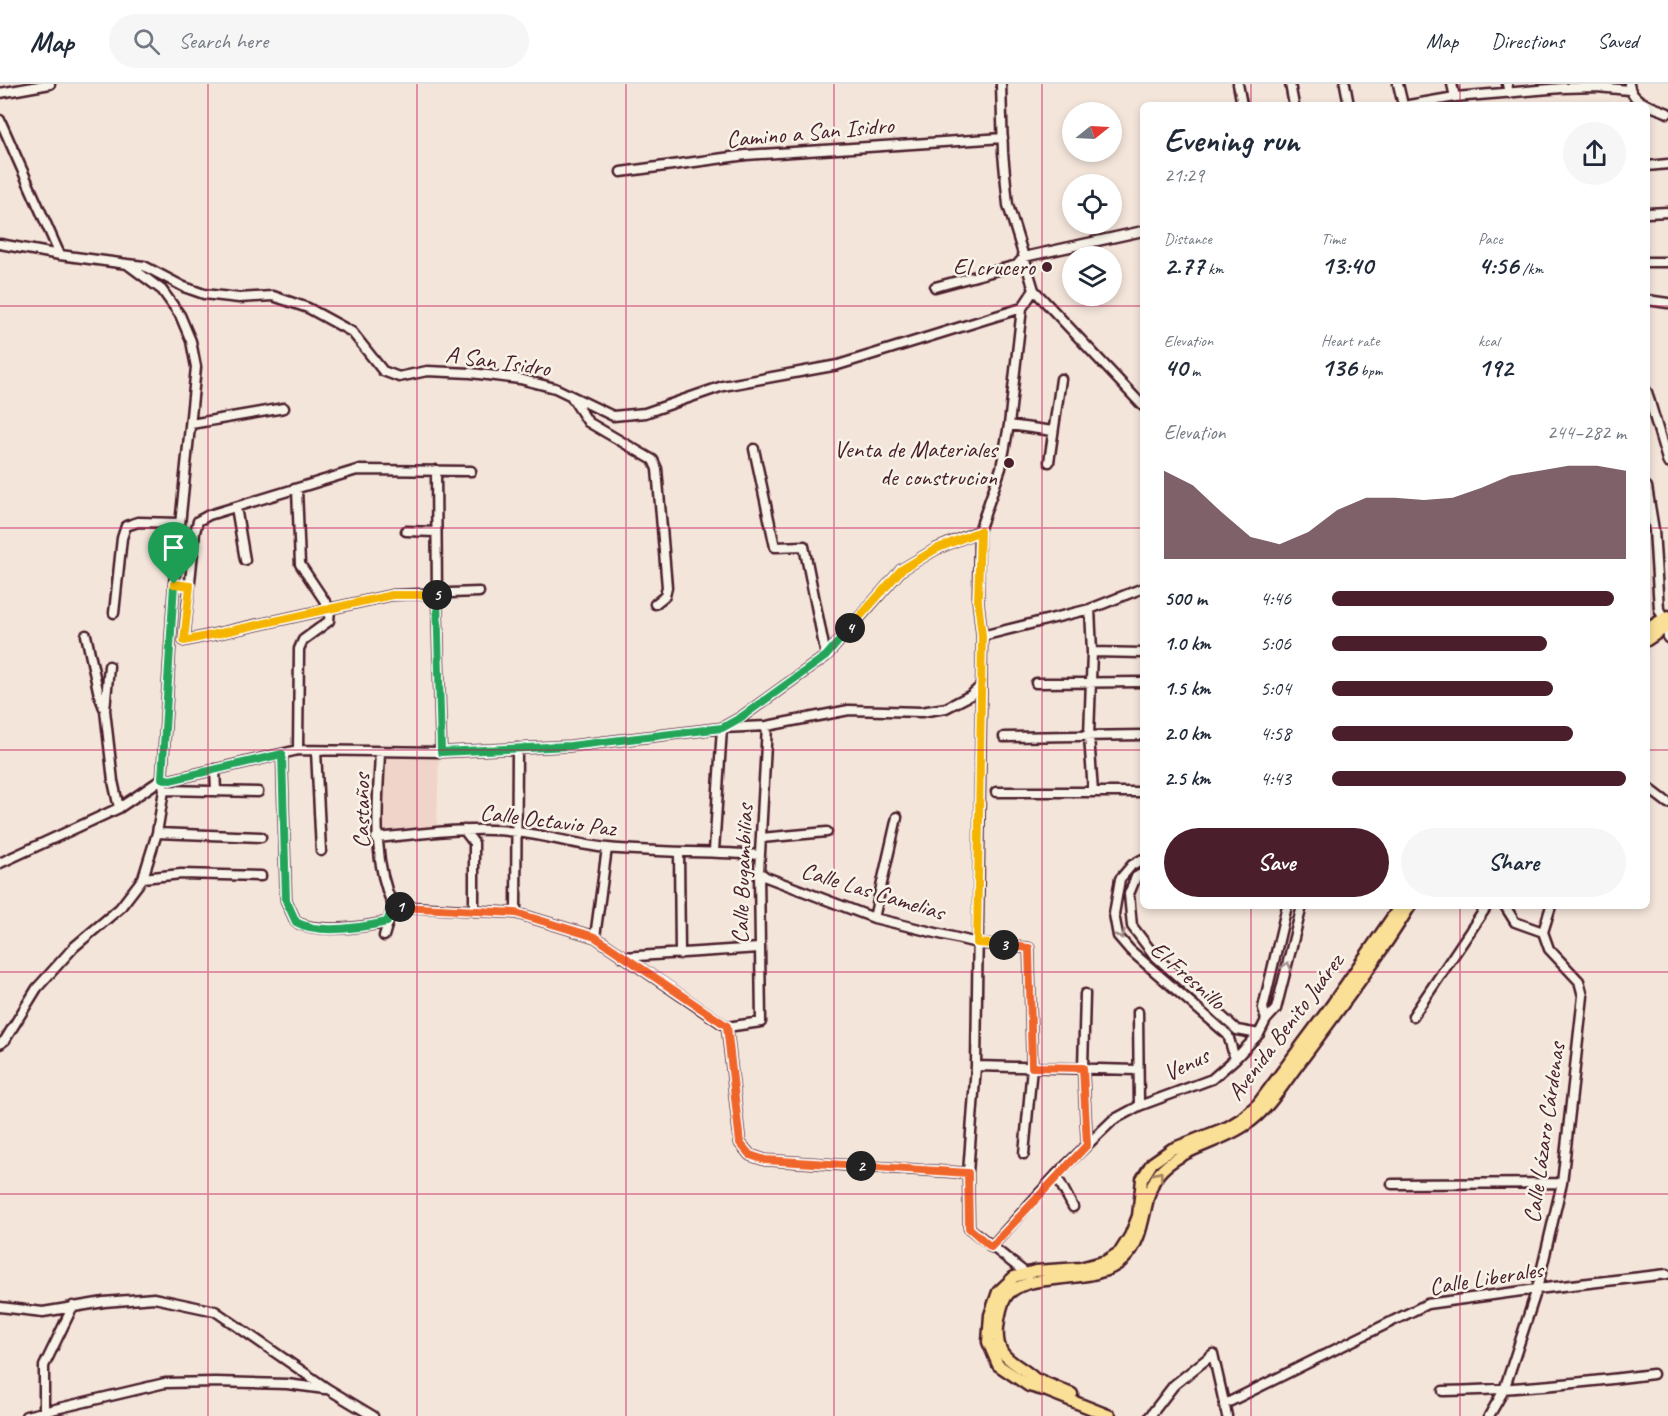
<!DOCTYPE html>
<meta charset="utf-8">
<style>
:root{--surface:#fff;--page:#f6f6f7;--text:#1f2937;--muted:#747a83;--line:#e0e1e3;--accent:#4a1f2b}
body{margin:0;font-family:Caveat,sans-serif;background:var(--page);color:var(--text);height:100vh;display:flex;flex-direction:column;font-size:22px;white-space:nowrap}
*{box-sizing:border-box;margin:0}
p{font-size:20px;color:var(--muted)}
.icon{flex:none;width:33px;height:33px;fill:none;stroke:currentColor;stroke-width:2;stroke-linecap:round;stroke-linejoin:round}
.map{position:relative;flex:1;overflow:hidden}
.details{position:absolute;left:1140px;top:18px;width:510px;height:807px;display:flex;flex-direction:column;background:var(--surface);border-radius:9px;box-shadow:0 3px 9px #0003}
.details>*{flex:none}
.needle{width:39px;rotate:72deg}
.buttons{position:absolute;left:1062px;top:18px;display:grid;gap:12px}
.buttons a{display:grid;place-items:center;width:60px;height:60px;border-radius:50%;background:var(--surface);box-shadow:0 3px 9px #0003;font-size:30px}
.pin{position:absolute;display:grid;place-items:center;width:51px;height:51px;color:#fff;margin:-62px -26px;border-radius:50% 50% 50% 0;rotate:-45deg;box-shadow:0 0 6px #0007}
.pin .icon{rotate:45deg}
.km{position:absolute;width:30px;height:30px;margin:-15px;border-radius:50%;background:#222;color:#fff;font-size:16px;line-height:30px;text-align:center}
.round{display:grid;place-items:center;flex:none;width:63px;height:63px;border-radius:32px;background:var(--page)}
.summary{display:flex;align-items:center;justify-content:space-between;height:102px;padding:0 24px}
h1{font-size:33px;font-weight:700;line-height:45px}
.metrics{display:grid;grid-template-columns:repeat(3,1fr);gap:9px;height:102px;padding:6px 24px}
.metrics div{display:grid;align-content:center}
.metrics b{font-size:26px;font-weight:700}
.metrics small{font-size:16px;font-weight:400}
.metrics p{font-size:16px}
.chart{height:168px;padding:12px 24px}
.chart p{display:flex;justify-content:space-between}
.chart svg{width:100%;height:108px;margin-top:6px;fill:var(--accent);opacity:.7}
.cta{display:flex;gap:12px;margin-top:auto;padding:12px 24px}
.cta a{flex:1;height:69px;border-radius:36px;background:var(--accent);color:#fff;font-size:24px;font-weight:700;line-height:69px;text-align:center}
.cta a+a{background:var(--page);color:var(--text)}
ul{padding:0 24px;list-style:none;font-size:20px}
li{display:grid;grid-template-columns:96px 72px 1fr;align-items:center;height:45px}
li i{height:15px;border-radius:8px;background:var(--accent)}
header{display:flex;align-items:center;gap:36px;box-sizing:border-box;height:84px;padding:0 30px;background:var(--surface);border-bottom:2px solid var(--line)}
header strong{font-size:28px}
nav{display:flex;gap:33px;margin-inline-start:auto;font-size:21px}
.search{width:420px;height:54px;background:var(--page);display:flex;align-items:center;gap:15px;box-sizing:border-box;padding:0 21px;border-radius:33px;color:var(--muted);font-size:22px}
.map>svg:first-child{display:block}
.built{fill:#f0d4c9}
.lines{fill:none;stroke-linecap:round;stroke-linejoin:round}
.minor-casing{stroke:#4a1f2b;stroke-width:13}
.major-casing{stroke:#4a1f2b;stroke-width:15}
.minor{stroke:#f7f3e8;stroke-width:8}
.major{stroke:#fadf96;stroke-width:10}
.oneway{stroke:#a0898a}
.oneway2{stroke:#a27f60}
.split-1-casing{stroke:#fff;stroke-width:12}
.split-2-casing{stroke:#fff;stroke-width:12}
.split-3-casing{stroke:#fff;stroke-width:12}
.split-4-casing{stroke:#fff;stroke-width:12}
.split-5-casing{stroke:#fff;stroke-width:12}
.split-6-casing{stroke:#fff;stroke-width:12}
.split-1{stroke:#22a559;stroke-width:8}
.split-2{stroke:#f0652b;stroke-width:8}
.split-3{stroke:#f0652b;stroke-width:8}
.split-4{stroke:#f5b400;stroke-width:8}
.split-5{stroke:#22a559;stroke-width:8}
.split-6{stroke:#f5b400;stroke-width:8}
.grid{fill:none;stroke:#c2185b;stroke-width:1.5;stroke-opacity:0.55}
.poi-dot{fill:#4a1f2b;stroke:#f7f3e8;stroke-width:2}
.labels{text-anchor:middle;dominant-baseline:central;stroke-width:5;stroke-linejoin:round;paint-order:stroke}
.street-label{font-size:24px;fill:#4a1f2b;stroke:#f7f3e8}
.poi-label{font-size:24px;fill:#4a1f2b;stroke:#f7f3e8;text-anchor:end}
</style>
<header>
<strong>Map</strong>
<div class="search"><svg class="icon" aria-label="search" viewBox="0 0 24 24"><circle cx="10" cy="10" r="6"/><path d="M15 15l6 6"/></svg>Search here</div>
<nav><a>Map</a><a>Directions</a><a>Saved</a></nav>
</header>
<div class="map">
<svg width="1668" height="1332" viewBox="0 0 1668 1332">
<rect width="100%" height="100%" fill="#f4e5da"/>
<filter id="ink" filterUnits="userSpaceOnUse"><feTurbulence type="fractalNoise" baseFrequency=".0167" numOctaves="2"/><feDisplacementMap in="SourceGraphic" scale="12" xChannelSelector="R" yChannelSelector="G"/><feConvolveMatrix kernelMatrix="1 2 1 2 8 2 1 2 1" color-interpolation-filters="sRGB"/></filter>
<g filter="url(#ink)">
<path class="built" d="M439,667L437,744L383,746L384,668Z"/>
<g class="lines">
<g class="minor-casing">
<path id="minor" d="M1001,0L1003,69L1008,121L1034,206L1143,322
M1238,0L1242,21
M1290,0L1294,21
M1345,0L1349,21
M1398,0L1403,21
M1452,0L1455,13
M1507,0L1509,9
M1629,0C1631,19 1653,22 1668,29
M0,9L50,0
M1409,21L1455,13L1562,4L1597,3L1629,6
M0,36L60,171
M1647,82L1668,80
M621,88L746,71L1003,54
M1647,129L1668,128
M0,160L60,171L127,180L162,206L180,231L191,257L196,283L174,500L162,695L164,706L157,749L143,794L120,824L74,863L37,904L5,956L0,960
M1647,178H1668
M127,180L144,182L184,203L204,210L239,214L273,212L308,224L352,248L383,287L399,293L427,287L471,289L520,295L555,304L613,332L645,329L723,302L838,281L1022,224
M935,203L1017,181L1024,173L1143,147
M1647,216L1668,219
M1647,308L1668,379
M571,312L588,338L653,376L657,385L667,503L665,512L655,520
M191,340L284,324
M1009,341L1053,347
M754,365L775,463L804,462L826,572
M1049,378L1061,295
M436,386L437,511L441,668
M471,387L357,386L209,431L198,437L195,448L184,557L392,511L479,508
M1647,403L1654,446L1659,525L1667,542L1668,554
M297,405L300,480L330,525L329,537L303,556L299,565L298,666
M236,423L245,476
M406,447L436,448
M1090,525L1092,568L1089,652L1093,708
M114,529L122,454L126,442L138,438L179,439
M86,551L99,611L104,624
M982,552L1090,525L1143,504
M1092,568L1143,569
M109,582L105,626L113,697L119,724
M1036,599L1143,598
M1004,653L1143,651
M316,667L321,767
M380,668C378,721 371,773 393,822
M282,670L286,816L296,838C318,850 364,843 387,838
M215,685L216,707
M1647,703L1668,719
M164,706L258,708
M996,708H1143
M464,746L474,759V827
M157,749L261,753
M376,754C423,750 472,742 518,748C548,752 578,761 608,764C659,769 709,767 759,771
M761,754L827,748
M714,767L722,644L740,634L826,572L901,486L936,465L979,447
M679,768L680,870
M1143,775L1132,781L1120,795L1114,830L1118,852L1130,866L1228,951L1235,975
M0,779L119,724L162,695L170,696L298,666L441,668L570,662L722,644L767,642L849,626L921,628L946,624L971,611L981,602
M759,788L766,793L874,834L977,859L1029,864L1032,983L1024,1070
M1143,789L1136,793L1129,810L1132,842L1154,871L1237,946L1259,950
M143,794L181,790L261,792
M393,822L516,829L595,853L727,943
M1505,822L1515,838L1543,848
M516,829L517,664
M874,834L897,733
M1543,848L1551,822
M384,852L393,822
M595,853L607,764
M623,873L759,864
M1085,910L1083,984L1087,1061
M1138,928L1139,1022
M1413,932L1487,822
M1266,936L1263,924L1287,822
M727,943L740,1059L750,1071L765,1076L968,1089
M727,943L761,938L759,788L767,642
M976,982L1137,986
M1056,1091L1073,1123
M1392,1100L1562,1099
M991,1163L1056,1091L1113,1036L1139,1022L1212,995L1235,975L1259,950L1266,936L1276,925L1302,822
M1028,1191L969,1144L968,1089L976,982L982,552L978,517L979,447L1001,384L1009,341L1022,224L1034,206
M0,1223L43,1228L104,1218L154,1214L215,1227L328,1305L373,1332
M1443,1307C1514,1306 1583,1299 1653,1290
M1225,1320L1427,1220L1537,1205L1667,1190
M44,1328V1282L73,1222
M26,1332L165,1299L215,1298L287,1300L325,1305
M1150,1332L1174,1301L1213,1270L1227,1332
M1489,1332L1504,1306L1537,1205L1562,1099L1583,912L1579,897L1549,865L1543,848"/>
</g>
<g class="major-casing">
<path id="major" d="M1647,545L1668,532
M1647,556L1668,542
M1039,1296L1072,1310
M1047,1307C1043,1303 1039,1298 1034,1294C1014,1276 995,1276 998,1243C999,1234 1001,1221 1006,1213C1025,1185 1095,1204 1124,1175C1150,1150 1140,1107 1163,1085C1186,1063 1222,1058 1247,1040C1269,1025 1284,999 1300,978C1338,927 1377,876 1410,822
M1110,1332L1047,1307L1029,1302L998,1281L988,1258L990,1231L998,1208L1014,1193L1035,1187L1080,1184L1106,1177L1120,1168L1130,1152L1138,1132L1142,1095L1152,1079L1172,1065L1228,1043L1241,1035L1258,1020L1331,922L1400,822"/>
</g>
<use href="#minor" class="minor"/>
<use href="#major" class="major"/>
</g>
<defs><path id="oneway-chevron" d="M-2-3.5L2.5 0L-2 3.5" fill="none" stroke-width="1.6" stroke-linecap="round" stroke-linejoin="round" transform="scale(1.5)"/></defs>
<g class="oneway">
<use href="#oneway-chevron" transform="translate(1121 851) rotate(64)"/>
<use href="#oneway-chevron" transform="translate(1287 882) rotate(-76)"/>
</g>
<use class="oneway2" href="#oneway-chevron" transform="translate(1159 1091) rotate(-53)"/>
</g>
<g class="lines" filter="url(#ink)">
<g class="split-1-casing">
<path id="split-1" d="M174,500L162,694L170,696L282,670L286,816L296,838C318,851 364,843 387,838L393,822L400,823"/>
</g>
<g class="split-2-casing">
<path id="split-2" d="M400,823L516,829L595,853L727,942L740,1059L750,1071L765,1076L861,1082"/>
</g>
<g class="split-3-casing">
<path id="split-3" d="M861,1082L968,1089L969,1144L991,1163L1087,1061L1083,984L1032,983L1029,864L1004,861"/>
</g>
<g class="split-4-casing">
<path id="split-4" d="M850,544L901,486L936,465L980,447L978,517L982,552L977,859L1004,861"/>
</g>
<g class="split-5-casing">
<path id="split-5" d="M437,511L441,668L570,662L722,644L740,634L826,572L850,544"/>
</g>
<g class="split-6-casing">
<path id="split-6" d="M174,500L190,502L184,557L392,511H437"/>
</g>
<use href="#split-1" class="split-1"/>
<use href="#split-2" class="split-2"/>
<use href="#split-3" class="split-3"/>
<use href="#split-4" class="split-4"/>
<use href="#split-5" class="split-5"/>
<use href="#split-6" class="split-6"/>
</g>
<path class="grid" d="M208,0V1332M417,0V1332M626,0V1332M834,0V1332M1042,0V1332M1251,0V21M1460,0V21M0,222H1143M1647,222H1668M0,444H1143M1647,444H1668M0,666H1143M1647,666H1668M1251,822V1332M1460,822V1332M0,888H1668M0,1110H1668"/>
<g class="poi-dot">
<circle cx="1047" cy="183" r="6"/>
<circle cx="1009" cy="379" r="6"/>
</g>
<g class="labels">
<g class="street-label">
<text transform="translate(810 48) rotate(-5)">Camino a San Isidro</text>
<text transform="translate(498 277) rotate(8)">A San Isidro</text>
<text transform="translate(361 727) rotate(-90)">Castaños</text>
<text transform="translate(548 736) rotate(7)">Calle Octavio Paz</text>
<text transform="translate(742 790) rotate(-88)">Calle Bugambilias</text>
<text transform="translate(873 807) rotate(17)">Calle Las Camelias</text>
<text transform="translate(1188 891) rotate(41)">El Fresnillo</text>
<text transform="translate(1285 943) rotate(-53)">Avenida Benito Juárez</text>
<text transform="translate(1186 980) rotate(-26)">Venus</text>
<text transform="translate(1544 1049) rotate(-82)">Calle Lázaro Cárdenas</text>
<text transform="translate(1486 1194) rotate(-9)">Calle Liberales</text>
</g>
<g class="poi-label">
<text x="1035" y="183">El crucero</text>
<text x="997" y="365">Venta de Materiales<tspan x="997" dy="28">de construcion</tspan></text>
</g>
</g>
</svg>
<div class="buttons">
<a><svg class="needle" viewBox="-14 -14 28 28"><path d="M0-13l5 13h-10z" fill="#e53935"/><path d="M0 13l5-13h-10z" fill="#747a83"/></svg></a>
<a><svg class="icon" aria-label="locate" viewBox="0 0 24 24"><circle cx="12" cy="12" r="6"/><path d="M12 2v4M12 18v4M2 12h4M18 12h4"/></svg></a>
<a><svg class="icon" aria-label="layers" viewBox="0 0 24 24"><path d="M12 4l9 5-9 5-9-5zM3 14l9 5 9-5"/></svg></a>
</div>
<div class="pin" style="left:174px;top:500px;background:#1e9e55"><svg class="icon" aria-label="arrive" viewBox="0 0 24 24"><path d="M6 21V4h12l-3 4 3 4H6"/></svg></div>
<b class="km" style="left:400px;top:823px">1</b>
<b class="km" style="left:861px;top:1082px">2</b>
<b class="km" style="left:1004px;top:861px">3</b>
<b class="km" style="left:850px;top:544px">4</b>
<b class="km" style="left:437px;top:511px">5</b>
<section class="details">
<div class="summary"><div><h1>Evening run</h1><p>21:29</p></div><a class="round"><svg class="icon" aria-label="share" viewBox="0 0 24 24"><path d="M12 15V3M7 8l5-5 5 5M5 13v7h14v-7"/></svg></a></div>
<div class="metrics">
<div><p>Distance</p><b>2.77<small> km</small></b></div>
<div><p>Time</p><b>13:40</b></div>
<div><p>Pace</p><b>4:56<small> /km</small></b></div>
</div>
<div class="metrics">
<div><p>Elevation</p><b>40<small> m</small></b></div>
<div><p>Heart rate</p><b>136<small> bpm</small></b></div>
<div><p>kcal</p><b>192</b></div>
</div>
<div class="chart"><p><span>Elevation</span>244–282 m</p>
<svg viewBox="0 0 160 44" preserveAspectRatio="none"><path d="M0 44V8L10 14L20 25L30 35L40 38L50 33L60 24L70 19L80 19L90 20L100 19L110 15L120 10L130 8L140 6L150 6L160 8V44z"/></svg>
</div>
<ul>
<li><b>500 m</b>4:46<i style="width:96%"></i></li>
<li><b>1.0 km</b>5:06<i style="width:73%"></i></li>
<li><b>1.5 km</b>5:04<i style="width:75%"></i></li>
<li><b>2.0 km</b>4:58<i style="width:82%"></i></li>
<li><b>2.5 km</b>4:43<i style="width:100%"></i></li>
</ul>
<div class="cta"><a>Save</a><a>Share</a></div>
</section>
</div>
